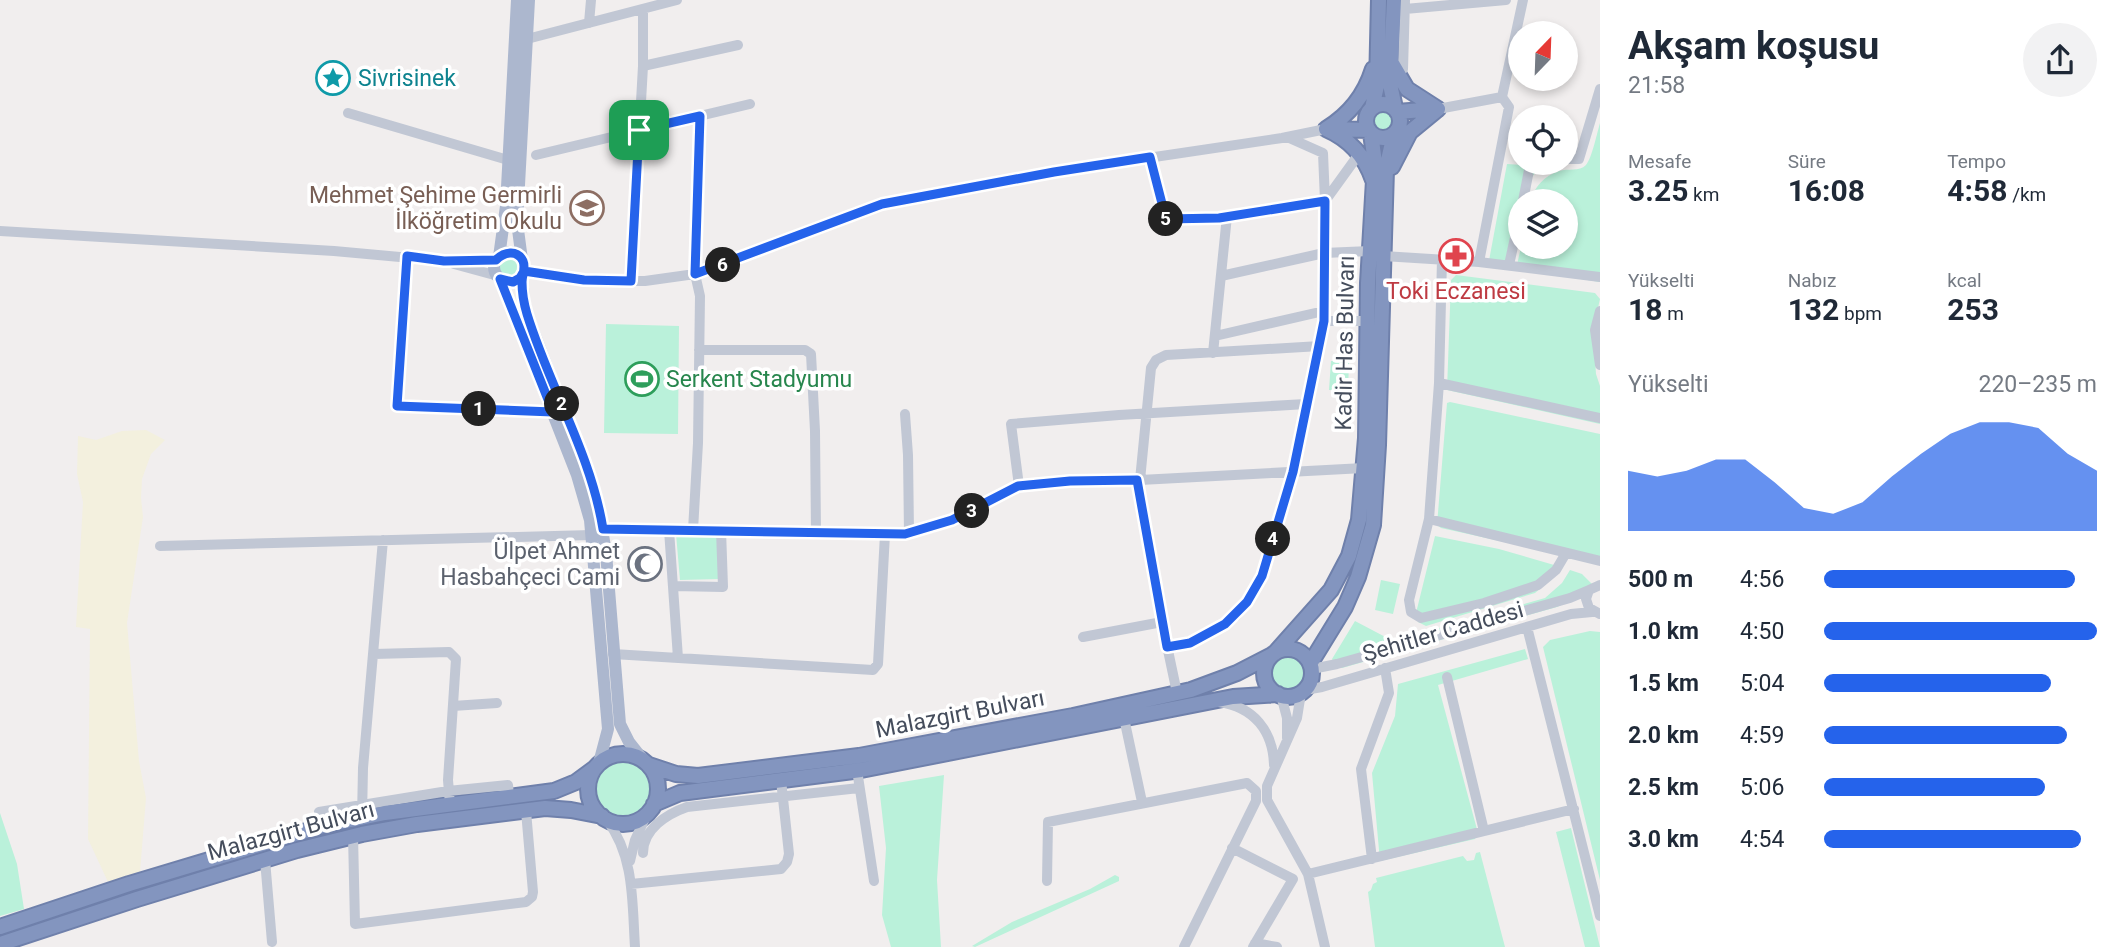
<!DOCTYPE html>
<html lang="tr">
<meta charset="utf-8">
<style>
:root{--surface:#fff;--page:#f2f2f3;--text:#1f2937;--muted:#747a83;--accent:#2563eb}
body{margin:0;font-family:Roboto,sans-serif;background:var(--page);color:var(--text);height:100vh;display:flex;flex-direction:column;font-size:26px;white-space:nowrap}
*{box-sizing:border-box;margin:0}
p{font-size:23px;color:var(--muted)}
.icon{flex:none;width:38px;height:38px;fill:none;stroke:currentColor;stroke-width:2;stroke-linecap:round;stroke-linejoin:round}
.map{position:relative;flex:1;overflow:hidden}
.sheet{display:flex;flex-direction:column;background:var(--surface);width:525px}
.sheet>*{flex:none}
.needle{width:46px;rotate:23deg}
.buttons{position:absolute;left:1508px;top:21px;display:grid;gap:14px}
.buttons a{display:grid;place-items:center;width:70px;height:70px;border-radius:50%;background:var(--surface);box-shadow:0 4px 10px #0003;font-size:35px}
.pin{position:absolute;display:grid;place-items:center;width:60px;height:60px;color:#fff;margin:-30px;border-radius:14px;box-shadow:0 4px 10px #0006}
.km{position:absolute;width:35px;height:35px;margin:-18px;border-radius:50%;background:#222;color:#fff;font-size:19px;line-height:35px;text-align:center}
.round{display:grid;place-items:center;flex:none;width:74px;height:74px;border-radius:37px;background:var(--page)}
.summary{display:flex;align-items:center;justify-content:space-between;height:119px;padding:0 28px}
h1{font-size:38px;font-weight:700;line-height:52px}
.metrics{display:grid;grid-template-columns:repeat(3,1fr);gap:10px;height:119px;padding:7px 28px}
.metrics div{display:grid;align-content:center}
.metrics b{font-size:30px;font-weight:700}
.metrics small{font-size:19px;font-weight:400}
.metrics p{font-size:19px}
.chart{height:196px;padding:14px 28px}
.chart p{display:flex;justify-content:space-between}
.chart svg{width:100%;height:126px;margin-top:7px;fill:var(--accent);opacity:.7}
ul{padding:0 28px;list-style:none;font-size:23px}
li{display:grid;grid-template-columns:112px 84px 1fr;align-items:center;height:52px}
li i{height:18px;border-radius:9px;background:var(--accent)}
main{display:flex;flex:1;min-height:0}
.map>svg:first-child{display:block}
.green{fill:#baf1da}
.sand{fill:#f3f0de}
.lines{fill:none;stroke-linecap:round;stroke-linejoin:round}
.highway-casing{stroke:#6f80ab;stroke-width:18}
.minor{stroke:#c1c7d4;stroke-width:10}
.major{stroke:#acb7ce;stroke-width:12}
.highway{stroke:#8395bf;stroke-width:14}
.route-casing{stroke:#fff;stroke-width:14}
.route{stroke:#2563eb;stroke-width:9}
.labels{text-anchor:middle;dominant-baseline:central;stroke-width:7;stroke-linejoin:round;paint-order:stroke}
.culture-label{font-size:23px;fill:#0d838f;stroke:#fff;text-anchor:start}
.education-label{font-size:23px;fill:#785e54;stroke:#fff;text-anchor:end}
.health-label{font-size:23px;fill:#be3a42;stroke:#fff}
.street-label{font-size:23px;fill:#454d5c;stroke:#fff}
.leisure-label{font-size:23px;fill:#27864d;stroke:#fff;text-anchor:start}
.worship-label{font-size:23px;fill:#5b616d;stroke:#fff;text-anchor:end}
</style>
<main>
<div class="map">
<svg width="1600" height="947" viewBox="0 0 1600 947">
<rect width="100%" height="100%" fill="#f1eeee"/>
<path class="green" d="M1370 121a13 13 0 1 1 26 0a13 13 0 1 1-26 0Z
M1600,123V282L1516,269L1521,247H1566V201H1531C1534,187 1544,176 1559,171C1568,168 1579,172 1586,165C1592,158 1597,133 1600,123Z
M1507,164L1539,166L1540,168C1515,191 1513,235 1505,268L1488,266Z
M498 267a11 11 0 1 1 22 0a11 11 0 1 1-22 0Z
M1456,275L1595,293L1600,299L1593,330L1596,374L1600,386V424L1447,390L1451,280Z
M606,324L679,326L678,434L604,433Z
M1331,361L1349,362L1348,391L1329,390Z
M1450,402L1600,434V563L1441,528L1437,525L1447,403Z
M676,534L718,535L720,579L680,580Z
M1435,536L1499,549L1561,567L1553,578L1535,593L1426,626L1418,622L1416,613Z
M1570,570L1582,574L1593,585L1570,601L1557,607L1342,668L1334,663L1332,659L1355,621L1393,641L1545,598L1562,583Z
M1381,580L1400,584L1393,614L1375,610Z
M1590,631L1600,632V880L1543,647L1550,640Z
M1525,649L1528,659L1438,685L1478,833L1475,839L1380,861L1372,773L1395,716L1398,684Z
M1269 673a19 19 0 1 1 38 0a19 19 0 1 1-38 0Z
M594 789a29 29 0 1 1 58 0a29 29 0 1 1-58 0Z
M944,775L937,880L941,947H891L882,915L886,848L879,786Z
M0,813L17,864L24,909L0,916Z
M1571,828L1600,947H1585L1556,832Z
M1480,852L1505,947H1375L1368,892L1371,890L1373,884L1377,882L1376,878L1463,856L1467,861L1474,860L1476,853Z
M1115,875L1119,877V881L975,947L972,946L1012,922L1090,889Z"/>
<path class="sand" d="M146,430L165,440L151,454L142,479L141,498L143,517L127,623L139,761L146,798L140,872L108,882L88,839L90,629L76,627L83,502L77,474L78,436L96,440L122,431Z"/>
<g class="lines">
<g class="highway-casing">
<path id="highway" d="M1394,0L1390,84L1395,108
M1393,65L1407,89L1438,109
M1366 121a17 17 0 1 1 34 0a17 17 0 1 1-34 0Z
M1372,108L1377,86L1379,0
M1397,112L1436,109
M1326,129C1349,115 1365,95 1373,69
M1326,129C1349,139 1365,156 1373,180
M1330,129L1369,130
M1392,167L1410,132L1438,109
M1264 673a24 24 0 1 1 48 0a24 24 0 1 1-48 0Z
M1275,653L1331,590L1349,556L1359,520L1366,438L1368,283L1375,163L1371,133
M1310,664L1345,607L1358,577L1373,525L1378,445L1386,169L1394,134
M588 789a35 35 0 1 1 70 0a35 35 0 1 1-70 0Z
M649,765L676,774L698,776L859,756L1073,716L1191,690L1237,673L1272,655
M654,804L680,793L861,770L1233,697L1278,694
M0,927L129,884L326,825L385,813L554,791L576,782L595,768
M0,944L137,899L297,850L362,834L417,824L545,808L571,810L602,816"/>
</g>
<path class="minor" d="M1405,9L1506,0
M589,23L591,0
M527,39L677,0
M643,66L738,45
M1403,69L1405,0
M1438,109L1502,97L1523,0
M348,113L508,160
M536,155L750,104
M1150,157L1166,219L1218,217L1325,201L1323,153L1287,137
M1566,159H1579L1600,89
M1523,201L1529,170L1540,163
M0,231L334,251L444,261L496,260
M407,256L397,406L553,412
M1383,256L1479,262L1600,277
M1442,259L1439,383L1429,519L1409,600L1411,612L1421,618L1484,603L1538,585L1556,570L1566,553
M1479,262L1509,107L1502,97
M454,264L498,276
M1509,265L1521,210
M524,271L564,278L604,281H645L695,274L882,204L1054,172L1282,138L1326,129
M1221,276L1324,253L1370,251
M631,281L643,66V9
M1600,311L1595,330L1600,365
M1324,321H1367
M1215,336L1324,311
M699,350H805L811,354L815,431L816,533
M1213,353L1227,216
M1439,383L1600,418
M905,414L908,455L909,533
M1137,480L1162,622L1177,693
M1140,480L1151,368L1156,360L1166,355L1320,346
M1019,486L1011,424L1119,415L1306,404
M1429,519L1600,561
M603,529L905,534L931,528L961,516L1019,486L1070,481L1140,480L1364,468
M669,530L678,658
M693,530L698,443L700,296L695,274L700,116
M160,546L592,535
M1600,585L1589,590L1586,599L1589,608L1600,614
M673,586L723,587L721,530
M1527,627L1600,916
M1083,637L1162,622
M1167,647L1198,639L1236,616L1253,594L1262,576L1293,472L1324,321L1325,201L1359,154
M374,654L449,652L456,659L448,780L450,804
M613,654L873,670L878,664L885,534
M1312,669L1337,664L1570,598L1589,590
M1447,677L1484,831
M1305,690L1322,687L1571,614L1592,612
M1301,693L1297,718L1267,786V800L1308,874L1325,947
M1281,695L1287,718V738
M1219,702C1254,707 1273,731 1274,765
M453,706L497,703
M1124,718L1142,802
M857,770L874,881
M319,812L448,791L508,785L509,796
M362,817L363,768L383,540
M607,820C635,857 632,903 635,947
M353,835L355,924L526,902L532,897L533,892L526,811
M1232,848L1293,879L1253,947
M643,853C643,829 667,814 687,807L859,788
M1372,859L1361,769L1389,693L1385,668
M265,860L272,942
M630,861L635,840L647,814
M1308,874L1574,809
M1047,881L1048,822L1247,783L1256,791V801L1184,947
M631,884L781,869L787,862L789,854L781,780
M1255,943L1277,947"/>
<path class="major" d="M494 267a15 15 0 1 1 30 0a15 15 0 1 1-30 0Z
M499,257L506,206L517,0
M522,260L517,222L529,0
M522,275L524,300L528,317L589,476L598,505L606,553L620,724L629,742L644,761
M500,279L577,475L590,520L608,729L599,763"/>
<use href="#highway" class="highway"/>
</g>
<g class="lines">
<g class="route-casing">
<path id="route" d="M639,130L631,281L584,280L524,271L520,278L513,282L500,279L553,412L397,406L407,256L444,261L496,260C504,252 517,249 523,261C526,268 522,275 522,282C522,293 524,304 527,314C549,386 591,454 603,529L905,534L952,520L1018,486L1070,481L1137,480L1167,647L1190,643L1225,624L1247,602L1262,576L1293,472L1324,321L1325,201L1219,218L1166,219L1150,157L1054,172L882,204L695,274L700,116L639,130"/>
</g>
<use href="#route" class="route"/>
</g>
<defs>
<g id="sight-ring" transform="scale(1.75)"><circle r="9.5" fill="#fff" stroke="#0f9aa8" stroke-width="1.5"/><path d="M0-6L1.8-2.2L6-1.7L2.9 1.2L3.7 5.4L0 3.3L-3.7 5.4L-2.9 1.2L-6-1.7L-1.8-2.2Z" fill="#0f9aa8"/></g>
<g id="school-ring" transform="scale(1.75)"><circle r="9.5" fill="#fff" stroke="#8d6e63" stroke-width="1.5"/><path d="M0-5L7-2L0 1L-7-2ZM-4 1L0 2.5L4 1V4Q0 6-4 4Z" fill="#8d6e63"/></g>
<g id="pharmacy-ring" transform="scale(1.75)"><circle r="9.5" fill="#fff" stroke="#e0444e" stroke-width="1.5"/><path d="M-2-6h4v4h4v4h-4v4h-4v-4h-4v-4h4Z" fill="#e0444e"/></g>
<g id="stadium-ring" transform="scale(1.75)"><circle r="9.5" fill="#fff" stroke="#2e9e5b" stroke-width="1.5"/><path d="M0-5a6.5 5 0 1 0 0 10a6.5 5 0 1 0 0-10ZM-3.5-1.8h7v3.6h-7Z" fill="#2e9e5b"/></g>
<g id="mosque-ring" transform="scale(1.75)"><circle r="9.5" fill="#fff" stroke="#6b7280" stroke-width="1.5"/><path d="M3.5-4.9A6 6 0 1 0 3.5 4.9A5 5 0 1 1 3.5-4.9Z" fill="#6b7280"/></g>
</defs>
<g fill-rule="evenodd">
<use href="#sight-ring" x="333" y="78"/>
<use href="#school-ring" x="587" y="208"/>
<use href="#pharmacy-ring" x="1456" y="256"/>
<use href="#stadium-ring" x="642" y="379"/>
<use href="#mosque-ring" x="645" y="564"/>
</g>
<g class="labels">
<g class="culture-label">
<text x="358" y="78">Sivrisinek</text>
</g>
<g class="education-label">
<text x="562" y="195">Mehmet Şehime Germirli<tspan x="562" dy="26">İlköğretim Okulu</tspan></text>
</g>
<g class="health-label">
<text x="1456" y="291">Toki Eczanesi</text>
</g>
<g class="street-label">
<text transform="translate(1345 343) rotate(-89)">Kadir Has Bulvarı</text>
<text transform="translate(1443 632) rotate(-16)">Şehitler Caddesi</text>
<text transform="translate(960 714) rotate(-11)">Malazgirt Bulvarı</text>
<text transform="translate(291 831) rotate(-15)">Malazgirt Bulvarı</text>
</g>
<g class="leisure-label">
<text x="666" y="379">Serkent Stadyumu</text>
</g>
<g class="worship-label">
<text x="620" y="551">Ülpet Ahmet<tspan x="620" dy="26">Hasbahçeci Cami</tspan></text>
</g>
</g>
</svg>
<div class="buttons">
<a><svg class="needle" viewBox="-14 -14 28 28"><path d="M0-13l5 13h-10z" fill="#e53935"/><path d="M0 13l5-13h-10z" fill="#747a83"/></svg></a>
<a><svg class="icon" aria-label="locate" viewBox="0 0 24 24"><circle cx="12" cy="12" r="6"/><path d="M12 2v4M12 18v4M2 12h4M18 12h4"/></svg></a>
<a><svg class="icon" aria-label="layers" viewBox="0 0 24 24"><path d="M12 4l9 5-9 5-9-5zM3 14l9 5 9-5"/></svg></a>
</div>
<div class="pin" style="left:639px;top:130px;background:#1e9e55"><svg class="icon" aria-label="arrive" viewBox="0 0 24 24"><path d="M6 21V4h12l-3 4 3 4H6"/></svg></div>
<b class="km" style="left:479px;top:409px">1</b>
<b class="km" style="left:562px;top:404px">2</b>
<b class="km" style="left:972px;top:511px">3</b>
<b class="km" style="left:1273px;top:539px">4</b>
<b class="km" style="left:1166px;top:219px">5</b>
<b class="km" style="left:723px;top:265px">6</b>
</div>
<section class="sheet">
<div class="summary"><div><h1>Akşam koşusu</h1><p>21:58</p></div><a class="round"><svg class="icon" aria-label="share" viewBox="0 0 24 24"><path d="M12 15V3M7 8l5-5 5 5M5 13v7h14v-7"/></svg></a></div>
<div class="metrics">
<div><p>Mesafe</p><b>3.25<small> km</small></b></div>
<div><p>Süre</p><b>16:08</b></div>
<div><p>Tempo</p><b>4:58<small> /km</small></b></div>
</div>
<div class="metrics">
<div><p>Yükselti</p><b>18<small> m</small></b></div>
<div><p>Nabız</p><b>132<small> bpm</small></b></div>
<div><p>kcal</p><b>253</b></div>
</div>
<div class="chart"><p><span>Yükselti</span>220–235 m</p>
<svg viewBox="0 0 160 44" preserveAspectRatio="none"><path d="M0 44V23L10 25L20 23L30 19L40 19L50 27L60 36L70 38L80 34L90 25L100 17L110 10L120 6L130 6L140 8L150 17L160 23V44z"/></svg>
</div>
<ul>
<li><b>500 m</b>4:56<i style="width:92%"></i></li>
<li><b>1.0 km</b>4:50<i style="width:100%"></i></li>
<li><b>1.5 km</b>5:04<i style="width:83%"></i></li>
<li><b>2.0 km</b>4:59<i style="width:89%"></i></li>
<li><b>2.5 km</b>5:06<i style="width:81%"></i></li>
<li><b>3.0 km</b>4:54<i style="width:94%"></i></li>
</ul>
</section>
</main>
